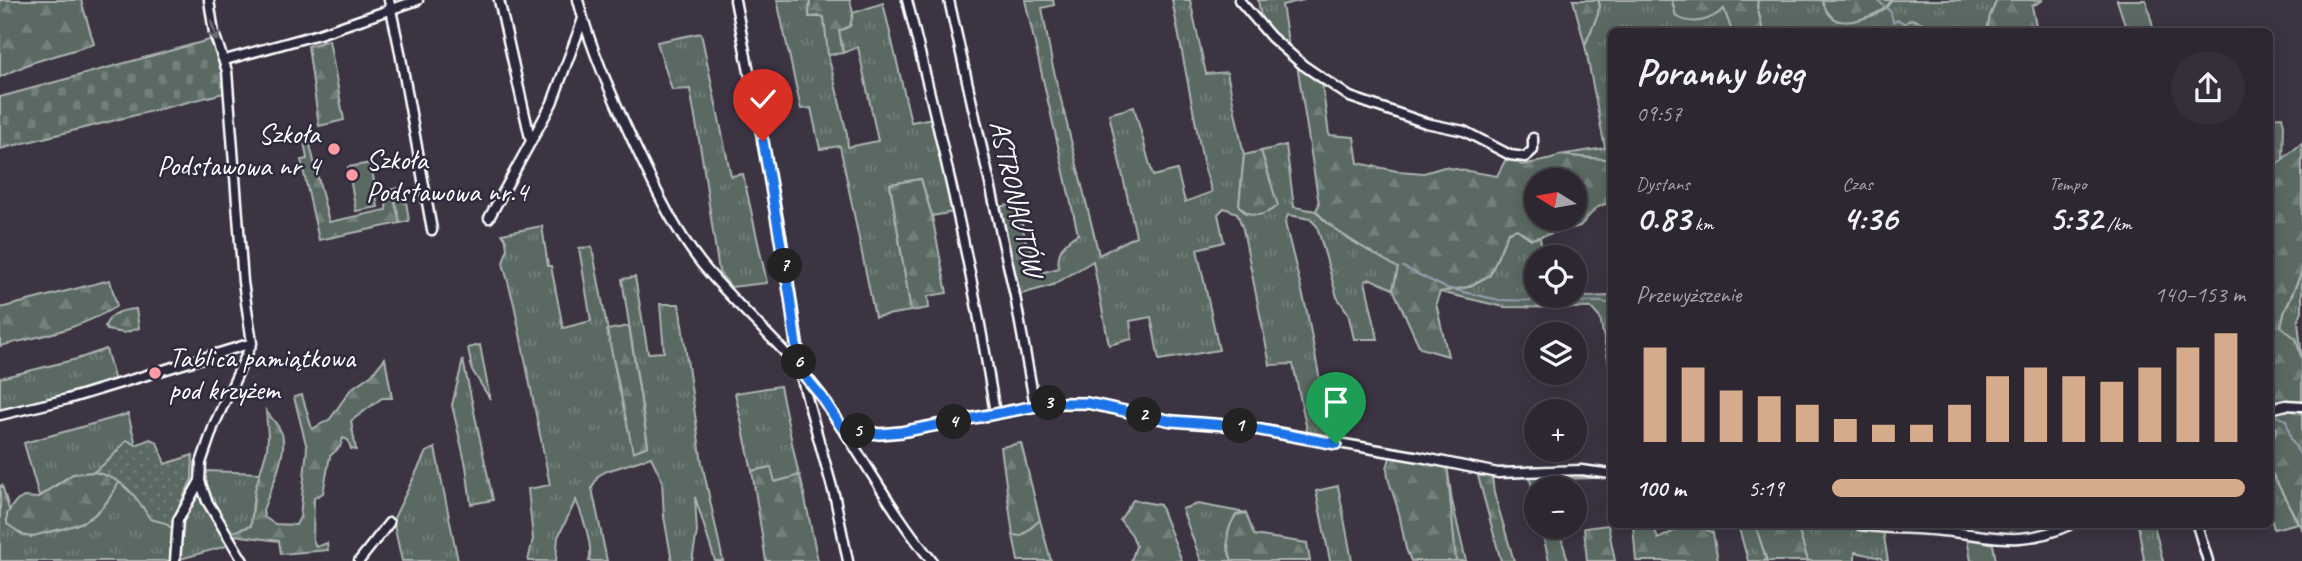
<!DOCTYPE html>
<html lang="pl">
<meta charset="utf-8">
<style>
:root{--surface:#2d2732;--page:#352f3a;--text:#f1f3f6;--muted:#a7a5ac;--line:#48444d;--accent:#d6ab8b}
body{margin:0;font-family:Caveat,sans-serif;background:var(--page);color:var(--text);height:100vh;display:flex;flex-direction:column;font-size:26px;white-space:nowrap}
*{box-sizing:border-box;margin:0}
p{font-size:23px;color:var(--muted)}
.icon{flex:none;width:38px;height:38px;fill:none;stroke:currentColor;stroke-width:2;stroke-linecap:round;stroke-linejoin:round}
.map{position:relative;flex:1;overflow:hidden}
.sheet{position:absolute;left:1608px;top:28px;width:665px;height:500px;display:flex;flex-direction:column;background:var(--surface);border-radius:10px;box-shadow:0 4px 18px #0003,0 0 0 2px var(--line)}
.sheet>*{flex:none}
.needle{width:46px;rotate:281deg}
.tools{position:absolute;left:1524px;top:168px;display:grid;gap:14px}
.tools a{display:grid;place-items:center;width:63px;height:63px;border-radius:50%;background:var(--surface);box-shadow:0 4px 18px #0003,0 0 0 2px var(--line);font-size:35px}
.pin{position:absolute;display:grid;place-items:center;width:60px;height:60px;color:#fff;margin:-72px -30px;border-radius:50% 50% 50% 0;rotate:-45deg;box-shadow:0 0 7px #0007}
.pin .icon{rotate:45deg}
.km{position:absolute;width:35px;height:35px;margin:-18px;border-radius:50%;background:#222;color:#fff;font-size:19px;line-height:35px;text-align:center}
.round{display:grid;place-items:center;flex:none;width:74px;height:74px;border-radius:37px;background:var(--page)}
.headline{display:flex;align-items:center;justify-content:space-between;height:119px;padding:0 28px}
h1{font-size:38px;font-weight:800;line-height:52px}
.figures{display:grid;grid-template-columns:repeat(3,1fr);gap:10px;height:119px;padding:7px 28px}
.figures div{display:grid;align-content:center}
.figures b{font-size:35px;font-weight:800}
.figures small{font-size:19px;font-weight:400}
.figures p{font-size:19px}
.chart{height:196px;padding:14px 28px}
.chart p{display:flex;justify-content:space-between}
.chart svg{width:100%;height:126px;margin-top:7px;stroke:var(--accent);stroke-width:6}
ul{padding:0 28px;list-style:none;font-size:23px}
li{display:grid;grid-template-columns:112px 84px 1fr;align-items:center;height:52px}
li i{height:18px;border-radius:9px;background:var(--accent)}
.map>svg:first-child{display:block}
.grass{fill:url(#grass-tufts);stroke:#acb4b0;stroke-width:2}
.forest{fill:url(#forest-firs);stroke:#acb4b0;stroke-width:2;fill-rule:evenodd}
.cemetery{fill:url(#cemetery-stones);stroke:#acb4b0;stroke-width:2}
.park{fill:url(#park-dots);stroke:#acb4b0;stroke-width:2}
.pitch{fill:#5a6a62;stroke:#acb4b0;stroke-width:2}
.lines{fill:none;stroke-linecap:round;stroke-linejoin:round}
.stream{stroke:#93a0ad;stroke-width:2}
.minor-casing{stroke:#fff;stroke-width:13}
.minor{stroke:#2f2a3d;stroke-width:8}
.oneway{stroke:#6d6a77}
.route-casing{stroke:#fff;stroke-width:14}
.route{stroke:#1a73e8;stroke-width:9}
.poi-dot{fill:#ff9aa2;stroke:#2f2a3d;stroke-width:2.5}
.labels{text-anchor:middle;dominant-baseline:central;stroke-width:5;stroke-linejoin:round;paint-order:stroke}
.poi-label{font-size:28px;fill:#fff;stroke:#2f2a3d;text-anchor:start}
.street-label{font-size:28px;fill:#fff;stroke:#2f2a3d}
</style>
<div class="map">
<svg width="2302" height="561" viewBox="0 0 2302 561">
<defs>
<pattern id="grass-tufts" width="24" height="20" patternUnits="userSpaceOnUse" patternTransform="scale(1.75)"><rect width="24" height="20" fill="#5a6a62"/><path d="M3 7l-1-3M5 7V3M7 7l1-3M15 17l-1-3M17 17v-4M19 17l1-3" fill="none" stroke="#73807a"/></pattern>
<pattern id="forest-firs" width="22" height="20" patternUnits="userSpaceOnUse" patternTransform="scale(1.75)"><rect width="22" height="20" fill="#5a6a62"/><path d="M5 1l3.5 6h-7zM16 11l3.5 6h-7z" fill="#73807a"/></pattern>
<pattern id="cemetery-stones" width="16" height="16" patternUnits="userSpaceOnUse" patternTransform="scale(1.75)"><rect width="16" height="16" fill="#5a6a62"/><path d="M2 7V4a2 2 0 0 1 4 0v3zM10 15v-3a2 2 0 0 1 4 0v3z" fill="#73807a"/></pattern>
<pattern id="park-dots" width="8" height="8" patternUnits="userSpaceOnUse" patternTransform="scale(1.75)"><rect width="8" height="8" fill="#5a6a62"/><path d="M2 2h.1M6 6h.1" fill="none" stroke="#73807a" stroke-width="1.8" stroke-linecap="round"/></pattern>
</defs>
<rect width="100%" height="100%" fill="#3c3443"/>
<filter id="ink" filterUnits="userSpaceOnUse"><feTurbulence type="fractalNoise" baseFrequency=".0143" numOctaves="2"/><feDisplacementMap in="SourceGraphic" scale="14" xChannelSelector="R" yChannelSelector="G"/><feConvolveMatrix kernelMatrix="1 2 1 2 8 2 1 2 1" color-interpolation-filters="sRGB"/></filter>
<g filter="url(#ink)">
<path class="grass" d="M777,0H810L809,17H824L829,59L847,134L848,147L878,141L858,47L843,53L839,31L850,26L853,13L883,3L911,122L933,118L954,212L932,216L921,179L890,184L911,311L875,317L840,146L820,149L811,108L801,109Z
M1025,0H1053L1054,5L1042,8L1052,63L1099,255L1136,236L1109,114L1134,107L1153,176L1177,170L1185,202L1212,192L1204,167L1172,0H1190L1206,74L1227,72L1244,155L1239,206L1246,214L1271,182L1261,151L1286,145L1294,207L1316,211L1324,220L1345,235L1399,268L1393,289L1371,279L1365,281L1378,339H1354L1348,313L1337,297L1317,226L1310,219L1288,215L1285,223L1307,312L1331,438L1308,435L1293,364L1270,365L1243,229L1237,213L1224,208L1218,214L1224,242L1197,249L1219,350L1159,360L1151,317L1130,321L1132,339L1109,345L1093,261L1053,285L1018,295L999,207L1017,203L1027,246H1031L1037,274L1059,268C1056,252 1065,241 1078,234Z
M1258,0H1304L1282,5L1289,48L1262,23Z
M1599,0H1672L1676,16L1725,9L1732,31L1612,32V160L1559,155L1605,148L1585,45L1598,14Z
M1758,0H1822L1824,5L1838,21C1855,21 1884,17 1891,0H1997L1990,16L1987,32L1931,31L1923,23L1897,29L1868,28L1865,32L1763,31L1757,6Z
M2117,0H2146L2154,31H2127Z
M701,33L731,176L743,174L767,283L731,287L719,272L702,157L690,89L672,90L657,42Z
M2282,117L2284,125L2283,161L2270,170V118Z
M404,187L409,221L400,223L393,196L389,190Z
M542,226L548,266H551L563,328L591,321L579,248L592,247L619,390L648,445L622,279L635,277L648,353L664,352L660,304H679L702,463L723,561H715L695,497L697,532L692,561H672L664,517L662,480L651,457L607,471L598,476L592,488L607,561H589C594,546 582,515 576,500L558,537L556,561H528L533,539L528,489L550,485L514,304L503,263L507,250L506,240L502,234Z
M1517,229L1531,239L1540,237L1543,257H1536V296H1553L1560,300L1577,297L1612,296V380L1600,318L1591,308L1504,307L1440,292L1468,287L1490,275L1508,232Z
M2302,271V311L2298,321L2302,360L2295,339L2281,327L2284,313Z
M480,345L490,399L472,370L468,348Z
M106,349L115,381L0,411V378L77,359Z
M463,360L493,500L471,504L466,466L452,405Z
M780,386L799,476L775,482L761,469L752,471L735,393Z
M128,414L136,445L127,441L109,460L94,472L73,474L39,496L24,443Z
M435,448L458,561H402L393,520L426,452Z
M1447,465L1452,501L1466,561H1456Z
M2270,469L2298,523L2274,529L2270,515Z
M205,471L260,473L253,502L251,526L230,533C218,513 203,494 205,471Z
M1582,473L1603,476L1599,478L1553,479L1552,488H1536V507L1529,474Z
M119,482L135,496L142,506L173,529V561H0V486L2,485L9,509L40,501L66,527C93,523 107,505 119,482Z
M1338,486L1352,561H1330L1316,491Z
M199,489L230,545L177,560L178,526Z
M1198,504L1246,513L1236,515L1227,546L1232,561H1201L1182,509Z
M1040,520L1051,561H1018L1013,535L1024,534Z
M1738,525H1762L1756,527L1767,561H1748Z
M1790,525H1843L1883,531L1888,561H1882L1881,558L1855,552V561H1808L1799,532Z
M2138,525H2154L2163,561H2142L2144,560Z
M1541,527H1558L1568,561H1549Z
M1954,534L1993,544L1996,561H1971L1967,538Z"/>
<path class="forest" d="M0,0H81L94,44L31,63L0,77Z
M810,0H850L853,13L850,26L839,31L843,53L828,55L824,17L820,16L809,17Z
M1573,0H1599L1598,14L1585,45Z
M1672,0H1758L1757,6L1763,31H1732L1724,9C1711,20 1693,27 1676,16Z
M1822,0H1891C1886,13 1853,24 1840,21C1830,19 1825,9 1822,0Z
M1997,0H2043L2032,6L2037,31H1987L1990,16Z
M1911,19L1923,23L1931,31H1865L1868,28L1897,29Z
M329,40L344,120L319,126L308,46Z
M1297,64L1322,83L1329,135L1354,137L1358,163L1397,171L1424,173L1444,167L1497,176L1507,157L1522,165L1552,159L1559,155L1612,160V201L1596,208L1580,226L1531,239L1517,229L1508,232L1490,275L1468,287L1440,292L1436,303L1448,356L1420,348L1393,289L1398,268C1371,251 1337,236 1316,211L1319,204ZM1536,180H1575V219H1536Z
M308,137L329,222L386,210L387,195H393L400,223L319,240L301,160L307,159L304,141Z
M2302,143V271L2284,313L2281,326L2296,339L2302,360V530L2270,469V447L2277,428L2270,422V170Z
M1261,151L1278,206C1264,216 1252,220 1239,206L1244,155Z
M921,179L932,216L947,293L928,296L929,308L911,311L890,184Z
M110,280L117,306C80,329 41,336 0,346V308Z
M136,309L139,328L124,333L107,330L105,326C111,312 123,310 136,309Z
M629,326L648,446L633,452L607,330Z
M385,358L392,398H382L351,421L356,450L351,449L348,440L343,438L340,447L330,456L323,493L314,498L313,539L316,547L327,543L328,550L281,554L279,541L226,534L251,526L255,490L267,449L268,436L266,411C271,418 279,425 282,434C288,453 270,491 263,510L264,517L275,524L296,525L300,517L307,448L294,397L302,395L312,429L330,419L351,389L372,374Z
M1021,443L1040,520L1021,536L1013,535L1001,447Z
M1391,454L1447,465L1456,561H1411L1406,549L1399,513L1388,478L1387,468Z
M771,467L775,482L800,475L818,561H766L752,471Z
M94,472L110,475L119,482C95,528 76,524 30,537L23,535L7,524V514L15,502L24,497L38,498L73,474Z
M1478,476H1492L1494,493L1514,561H1501Z
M1133,500L1160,505L1182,561H1131L1136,546L1132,535L1120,520Z
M1246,513L1254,535L1307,543L1310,561H1232C1226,543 1225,531 1236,515Z
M1608,525L1615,561H1587L1584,528Z
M1633,525H1653L1658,539L1676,530L1698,525L1713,533L1718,561H1636Z
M1762,525H1790L1799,532L1808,561H1767L1756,527Z"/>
<path class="cemetery" d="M213,39L221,66L224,93L0,149V97Z"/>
<path class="park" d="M150,439L157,442L165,464L193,455L192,479L176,513L173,529L165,523L150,519C136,495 123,478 94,472L109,460L127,440L136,445Z"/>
<path class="pitch" d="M371,163L378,207L356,211L348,167Z"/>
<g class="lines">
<path class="stream" d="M1877,0L1891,12L1893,22L1898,20L1904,23L1911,32
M1403,267L1446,288L1499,300L1602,302L1612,304
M2270,413L2286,420L2291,439L2302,458"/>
<g class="minor-casing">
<path id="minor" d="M209,0L214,33L227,71L243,282L252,343L214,425L201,463L200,481L207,501L243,561
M389,0L399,47L432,230
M499,0L531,142
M578,0C591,51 614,100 636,148C656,190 672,226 701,263C739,310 788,348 822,398C860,451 890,510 932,561
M735,0L781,236L798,346L799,369L835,498L848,561
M907,0C941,137 974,274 995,414
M949,0L1015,296L1035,406
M1239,0L1271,37L1303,65L1350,97L1426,123L1464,131L1510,155L1525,157L1533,150V138
M225,60L319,34L418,0
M489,218L552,103L583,19
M2270,409L2286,405L2302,406
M0,415L68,399L252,343
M842,428L881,434L901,432L1052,403H1087L1173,421L1239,426L1420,457L1498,473L1581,470L1612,474
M1860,525C1887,529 1915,528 1942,531C1992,535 2019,548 2069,525
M2197,525L2208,561
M175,561L178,520L200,481
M359,561L389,523"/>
</g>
<use href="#minor" class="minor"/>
</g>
<defs><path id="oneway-shaft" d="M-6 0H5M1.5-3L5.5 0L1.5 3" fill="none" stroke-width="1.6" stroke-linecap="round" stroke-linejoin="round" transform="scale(1.75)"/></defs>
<use class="oneway" href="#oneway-shaft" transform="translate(214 31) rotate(75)"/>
</g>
<g class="lines" filter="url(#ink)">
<g class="route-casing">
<path id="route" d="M763,141L790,297L799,369L822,397L842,428L879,434L901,432L1052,403H1087L1172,421L1239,426L1336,444"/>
</g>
<use href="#route" class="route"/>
</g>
<g class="poi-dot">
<circle cx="334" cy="149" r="7"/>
<circle cx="352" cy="175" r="7"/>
<circle cx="155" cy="373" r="7"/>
</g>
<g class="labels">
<g class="poi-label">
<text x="320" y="133" text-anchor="end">Szkoła<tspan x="320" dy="32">Podstawowa nr 4</tspan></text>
<text x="366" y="159">Szkoła<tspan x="366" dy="32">Podstawowa nr.4</tspan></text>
<text x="169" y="357">Tablica pamiątkowa<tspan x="169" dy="32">pod krzyżem</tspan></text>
</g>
<g class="street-label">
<text transform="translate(1017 198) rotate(77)">ASTRONAUTÓW</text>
</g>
</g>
</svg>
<div class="tools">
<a><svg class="needle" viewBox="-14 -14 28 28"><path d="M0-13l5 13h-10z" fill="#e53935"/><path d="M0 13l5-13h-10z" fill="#a7a5ac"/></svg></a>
<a><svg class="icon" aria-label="locate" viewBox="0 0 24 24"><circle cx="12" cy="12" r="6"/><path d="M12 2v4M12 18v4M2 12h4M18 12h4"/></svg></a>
<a><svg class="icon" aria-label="layers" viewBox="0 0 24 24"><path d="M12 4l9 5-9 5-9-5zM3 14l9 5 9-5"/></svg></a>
<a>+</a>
<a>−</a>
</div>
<div class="pin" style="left:1336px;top:444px;background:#1e9e55"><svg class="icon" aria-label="arrive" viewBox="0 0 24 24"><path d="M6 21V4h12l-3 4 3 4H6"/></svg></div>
<div class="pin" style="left:763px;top:141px;background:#d93025"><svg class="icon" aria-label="check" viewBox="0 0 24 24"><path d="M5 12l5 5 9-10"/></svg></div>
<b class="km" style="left:1240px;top:426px">1</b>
<b class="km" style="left:1144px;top:415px">2</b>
<b class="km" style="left:1049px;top:403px">3</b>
<b class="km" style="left:954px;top:422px">4</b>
<b class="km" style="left:858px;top:431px">5</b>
<b class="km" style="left:799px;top:362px">6</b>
<b class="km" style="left:785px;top:266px">7</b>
<section class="sheet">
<div class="headline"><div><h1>Poranny bieg</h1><p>09:57</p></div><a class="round"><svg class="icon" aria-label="share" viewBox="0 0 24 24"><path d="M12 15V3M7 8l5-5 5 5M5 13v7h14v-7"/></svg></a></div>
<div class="figures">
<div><p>Dystans</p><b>0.83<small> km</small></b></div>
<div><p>Czas</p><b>4:36</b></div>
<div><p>Tempo</p><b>5:32<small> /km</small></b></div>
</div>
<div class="chart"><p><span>Przewyższenie</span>140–153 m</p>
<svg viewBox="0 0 160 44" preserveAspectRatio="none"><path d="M5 44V11M15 44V18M25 44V26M35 44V28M45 44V31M55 44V36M65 44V38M75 44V38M85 44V31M95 44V21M105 44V18M115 44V21M125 44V23M135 44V18M145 44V11M155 44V6"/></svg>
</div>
<ul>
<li><b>100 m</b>5:19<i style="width:100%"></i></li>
</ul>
</section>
</div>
